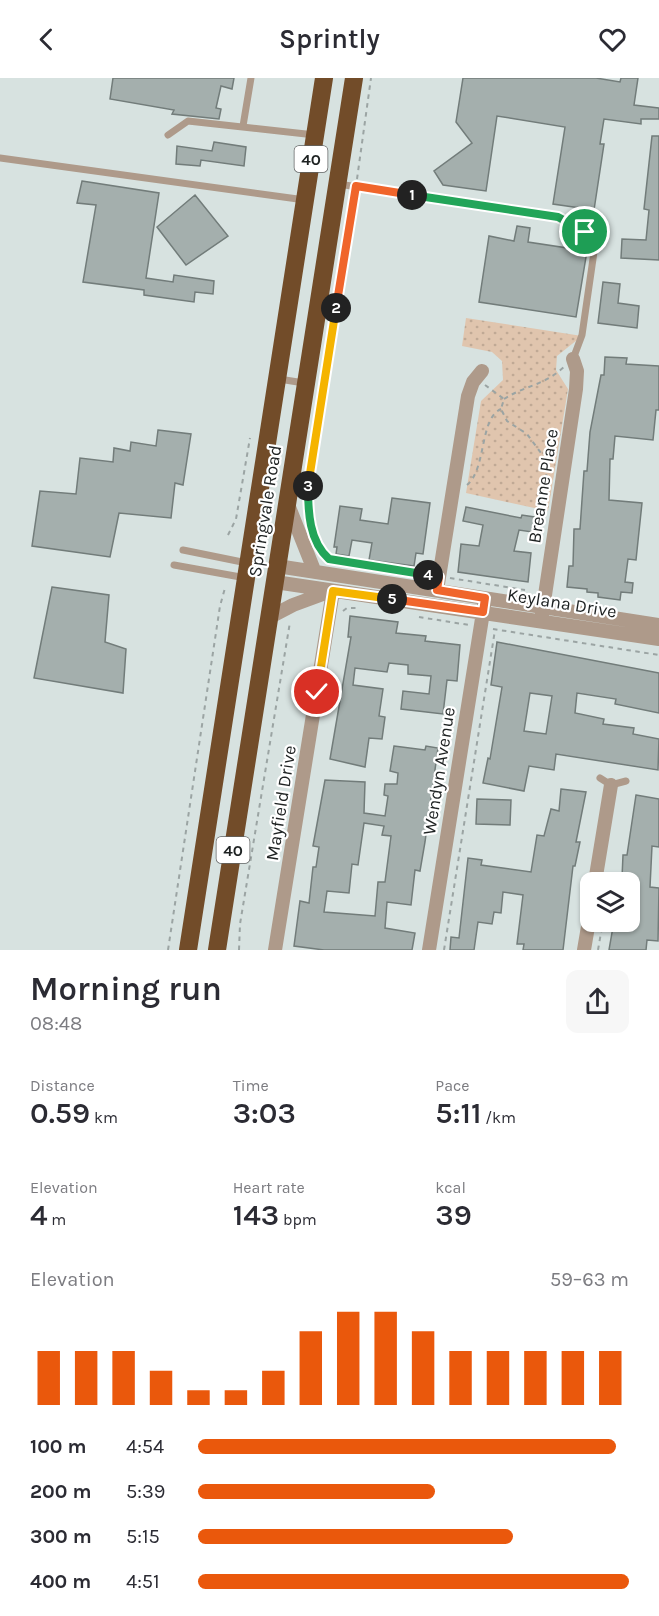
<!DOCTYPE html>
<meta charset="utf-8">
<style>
:root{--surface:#fff;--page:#f7f7f7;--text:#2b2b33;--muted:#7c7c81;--accent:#ea580c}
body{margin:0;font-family:Karla,sans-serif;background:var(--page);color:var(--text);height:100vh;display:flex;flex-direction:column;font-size:22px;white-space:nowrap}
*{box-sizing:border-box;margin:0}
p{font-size:20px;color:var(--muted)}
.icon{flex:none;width:33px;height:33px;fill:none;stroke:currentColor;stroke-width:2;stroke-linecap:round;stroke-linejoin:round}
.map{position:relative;height:872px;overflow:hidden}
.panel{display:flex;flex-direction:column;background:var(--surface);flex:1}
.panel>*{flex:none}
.fabs{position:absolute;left:580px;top:794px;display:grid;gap:12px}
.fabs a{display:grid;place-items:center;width:60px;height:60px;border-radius:12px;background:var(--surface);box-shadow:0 2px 4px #0004;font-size:30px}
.pin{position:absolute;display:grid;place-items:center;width:51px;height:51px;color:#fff;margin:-26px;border:3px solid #fff;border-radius:50%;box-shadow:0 2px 6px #0007}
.km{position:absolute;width:30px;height:30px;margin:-15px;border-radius:50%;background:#222;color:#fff;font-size:16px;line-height:30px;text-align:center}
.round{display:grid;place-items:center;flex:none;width:63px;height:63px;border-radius:12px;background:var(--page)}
.head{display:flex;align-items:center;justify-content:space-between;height:102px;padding:0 30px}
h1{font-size:33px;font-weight:600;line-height:45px}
.metrics{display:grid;grid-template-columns:repeat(3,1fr);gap:9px;height:102px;padding:6px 30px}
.metrics div{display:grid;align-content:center}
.metrics b{font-size:30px;font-weight:600}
.metrics small{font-size:16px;font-weight:400}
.metrics p{font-size:16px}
.chart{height:168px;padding:12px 30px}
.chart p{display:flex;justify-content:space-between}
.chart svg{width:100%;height:108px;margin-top:6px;stroke:var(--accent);stroke-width:6}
ul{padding:0 30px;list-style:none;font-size:20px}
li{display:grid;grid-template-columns:96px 72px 1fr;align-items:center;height:45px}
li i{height:15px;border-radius:8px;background:var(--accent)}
header{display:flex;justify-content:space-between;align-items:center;height:78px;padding:0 30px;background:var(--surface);font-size:27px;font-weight:600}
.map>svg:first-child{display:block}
.park{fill:url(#park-dots)}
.building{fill:#a4afad;stroke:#727c7a;stroke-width:1.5;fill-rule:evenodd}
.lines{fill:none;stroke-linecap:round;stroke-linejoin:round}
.path{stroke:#9ba4a3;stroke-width:2;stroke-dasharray:4.5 4.5;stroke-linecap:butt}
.lane{stroke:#ae9a8a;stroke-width:7}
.street{stroke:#ae9a8a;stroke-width:14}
.highway{stroke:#724c29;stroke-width:18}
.split-1-casing{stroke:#fff;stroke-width:12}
.split-2-casing{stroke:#fff;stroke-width:12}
.split-3-casing{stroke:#fff;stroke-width:12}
.split-4-casing{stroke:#fff;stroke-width:12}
.split-5-casing{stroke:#fff;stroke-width:12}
.split-6-casing{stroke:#fff;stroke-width:12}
.split-1{stroke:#22a559;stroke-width:8}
.split-2{stroke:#f0652b;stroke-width:8}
.split-3{stroke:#f5b400;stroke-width:8}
.split-4{stroke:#22a559;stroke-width:8}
.split-5{stroke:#f0652b;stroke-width:8}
.split-6{stroke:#f5b400;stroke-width:8}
.labels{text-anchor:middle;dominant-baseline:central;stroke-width:4.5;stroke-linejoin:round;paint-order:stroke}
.shield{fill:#fff;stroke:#626464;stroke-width:1.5}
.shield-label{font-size:16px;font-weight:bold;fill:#1e2222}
.street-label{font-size:18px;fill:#1e2222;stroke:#fff}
</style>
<header><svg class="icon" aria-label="back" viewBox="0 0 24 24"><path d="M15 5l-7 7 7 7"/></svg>Sprintly<svg class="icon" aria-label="heart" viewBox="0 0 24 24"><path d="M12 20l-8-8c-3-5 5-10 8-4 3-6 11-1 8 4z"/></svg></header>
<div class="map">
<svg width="659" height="872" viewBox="0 0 659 872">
<defs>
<pattern id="park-dots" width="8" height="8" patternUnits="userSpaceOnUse" patternTransform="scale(1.5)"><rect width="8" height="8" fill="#e0c5ae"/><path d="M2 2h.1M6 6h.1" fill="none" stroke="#c0a995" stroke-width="1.8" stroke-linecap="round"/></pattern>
</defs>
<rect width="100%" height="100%" fill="#d7e2e0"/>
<path class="park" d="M466,240L582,258L557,278L556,292L568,311L548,433L466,415L481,323L503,302L502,283L492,274L462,268Z"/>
<path class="building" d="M113,0H234L232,11L221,8L216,30L221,31L219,41L172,36L174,32L110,21Z
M463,0H596L620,4L621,0H638L634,27L659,30V41H641V46L604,41L600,66H604L594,132L553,126L565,49L497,38L486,113L443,107L434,93L472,65L456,44Z
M652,58H659V182L621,180L622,161L646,162L649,132L644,131Z
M214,64L246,69L244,88L201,82L200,88L176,86L177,68L212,73Z
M82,103L159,115L146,200L173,204L174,197L214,203L213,216L195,214L194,224L144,217V212L83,204L96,127L77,125Z
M195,117L228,158L186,187L157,149Z
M517,148L530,150L528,164L587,173L576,239L479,224L489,158L514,163Z
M603,204L620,206L618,225L639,228L637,250L598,245Z
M605,279L627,280L626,286L659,288V332H656L653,362L615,358L613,381H610L609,422L642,425L636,482L628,481L625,504L633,505L632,515L621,514L620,522L598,519V515L587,514V511L567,509L569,488H573L574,451H580L584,393H587L590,354L601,297H604Z
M158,352L191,356L183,407L175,405L171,440L119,435L110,479L32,468L40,413L76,416L80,380L113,384L114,370L130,373L131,364L156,368Z
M392,420L430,425L423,476L416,475L414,488L369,482L372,465L352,462L349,478L336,476L337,469H334L340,428L362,431L360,442L388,446Z
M466,429L521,440L522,437L541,440L539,455L519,452L514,473L531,475L528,504L458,494L461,466L479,468L483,447L463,443Z
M52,509L109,517L105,564L126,571L123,615L34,600Z
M350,538L398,544L396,555L426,558L425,563L460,567L457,603L447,602L443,636L401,631L403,613L429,616L431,598L408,596V587L389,585L387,594L355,590L353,607L383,611L379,638L385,639L382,661L369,660L365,689L330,681L351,559H348Z
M497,564L659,595V635L615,626L616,621L577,615L575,635L604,641L603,646L634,650L633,656L659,661L658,692L556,676L554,692L529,688L524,713L483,705L488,680L490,681L502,609L491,607ZM530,615L552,618L546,656L524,653Z
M394,668L425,672L426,668L438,670L425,764L420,793L415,792L411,827L387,824L385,850L415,855L412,872H324L294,868L300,823L309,825L313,789H316L319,769L313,768L325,702L365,704L364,735L385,738L388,718L384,717L385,706H397L398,695L390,693ZM364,745L384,748L382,757L391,758L385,804H378L375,838L324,834L327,813L349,815L352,786L358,787Z
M561,711L586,714L576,764H580L575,788H573L563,872H523L524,866H517L523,817L503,814L501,835L494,834L492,846L478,844L474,872H450L451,859L459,860L468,780L482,782L481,787L531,794L537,757L544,758L551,731L559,733Z
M636,717L659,721V769L652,768L650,809L659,810L658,863L647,862L646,872H609L614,843H630V800H622L623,777H627Z
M477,721L511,722L510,747L476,746Z"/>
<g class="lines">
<path class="path" d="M357,101L371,0
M485,307L504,321L501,331L507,343L527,356L541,375L546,390L547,413
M504,321C526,307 543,308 564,289
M467,407C487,390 479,341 501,331
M312,451L308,409L355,119
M228,457L236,441L250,360
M320,473L329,481L427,496
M450,500L525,512
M343,533L347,530H357
M419,539L469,547
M493,551L659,577
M168,872L220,528L225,510
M239,872L240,846L290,544
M444,872L495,552
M598,872L602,849"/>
<path class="lane" d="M243,48L251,0
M168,57L188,43L315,57
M0,80L305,122
M338,106L558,139L585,154L595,167L582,257L573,281
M279,301L304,305
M183,472L247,485
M174,487L246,500
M600,700L611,707L626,703"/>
<path class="street" d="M287,424L314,492
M277,488L659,547
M275,504L659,561
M437,512L468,318L473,304L482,293
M542,537L576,311L577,293L573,281
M270,539L293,527L331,513
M595,804L611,707
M275,872L333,513
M429,872L484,528
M584,872L591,831"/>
<path class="highway" d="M188,872L324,0
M217,872L354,0"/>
</g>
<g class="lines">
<g class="split-1-casing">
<path id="split-1" d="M412,117L558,139L585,154"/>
</g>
<g class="split-2-casing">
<path id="split-2" d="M336,230L356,108L412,117"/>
</g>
<g class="split-3-casing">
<path id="split-3" d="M308,408L336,230"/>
</g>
<g class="split-4-casing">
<path id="split-4" d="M308,408C308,434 309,463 329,481L428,497"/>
</g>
<g class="split-5-casing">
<path id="split-5" d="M392,521L483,534L485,520L437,512L439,499L428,497"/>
</g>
<g class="split-6-casing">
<path id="split-6" d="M317,614L333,513L392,521"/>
</g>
<use href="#split-1" class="split-1"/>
<use href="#split-2" class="split-2"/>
<use href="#split-3" class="split-3"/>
<use href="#split-4" class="split-4"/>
<use href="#split-5" class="split-5"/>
<use href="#split-6" class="split-6"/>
</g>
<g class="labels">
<g class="shield">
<rect x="294.5" y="68" width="33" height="26" rx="4.5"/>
<rect x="216.5" y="759" width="33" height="26" rx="4.5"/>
</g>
<g class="shield-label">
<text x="311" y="81">40</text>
<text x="233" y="772">40</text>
</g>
<g class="street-label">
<text transform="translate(543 408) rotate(-81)">Breanne Place</text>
<text transform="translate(265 433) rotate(-81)">Springvale Road</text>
<text transform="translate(562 525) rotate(9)">Keylana Drive</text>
<text transform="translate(439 693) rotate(-81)">Wendyn Avenue</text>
<text transform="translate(281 725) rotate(-81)">Mayfield Drive</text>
</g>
</g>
</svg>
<div class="fabs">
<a><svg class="icon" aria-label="layers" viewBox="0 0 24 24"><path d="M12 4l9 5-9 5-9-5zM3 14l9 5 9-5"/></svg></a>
</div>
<div class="pin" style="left:585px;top:154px;background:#1e9e55"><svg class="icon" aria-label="arrive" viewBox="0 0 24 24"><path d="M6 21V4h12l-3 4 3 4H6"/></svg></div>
<div class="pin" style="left:317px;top:614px;background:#d93025"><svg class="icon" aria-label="check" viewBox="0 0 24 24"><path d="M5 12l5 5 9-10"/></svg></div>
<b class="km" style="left:412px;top:117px">1</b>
<b class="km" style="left:336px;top:230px">2</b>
<b class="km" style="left:308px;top:408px">3</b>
<b class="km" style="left:428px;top:497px">4</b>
<b class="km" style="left:392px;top:521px">5</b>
</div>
<section class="panel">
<div class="head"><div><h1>Morning run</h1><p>08:48</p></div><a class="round"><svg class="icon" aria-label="share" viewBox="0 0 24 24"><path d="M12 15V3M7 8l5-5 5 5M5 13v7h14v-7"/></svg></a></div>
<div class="metrics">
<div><p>Distance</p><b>0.59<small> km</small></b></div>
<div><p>Time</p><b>3:03</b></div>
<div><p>Pace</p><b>5:11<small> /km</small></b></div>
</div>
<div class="metrics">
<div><p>Elevation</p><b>4<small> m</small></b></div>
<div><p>Heart rate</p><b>143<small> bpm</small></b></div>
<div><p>kcal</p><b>39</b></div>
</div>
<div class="chart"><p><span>Elevation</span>59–63 m</p>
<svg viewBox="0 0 160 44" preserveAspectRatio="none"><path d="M5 44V22M15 44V22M25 44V22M35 44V30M45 44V38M55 44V38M65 44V30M75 44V14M85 44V6M95 44V6M105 44V14M115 44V22M125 44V22M135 44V22M145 44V22M155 44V22"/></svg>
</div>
<ul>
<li><b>100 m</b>4:54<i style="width:97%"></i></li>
<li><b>200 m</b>5:39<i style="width:55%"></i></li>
<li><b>300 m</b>5:15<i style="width:73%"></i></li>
<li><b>400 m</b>4:51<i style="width:100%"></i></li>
</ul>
</section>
